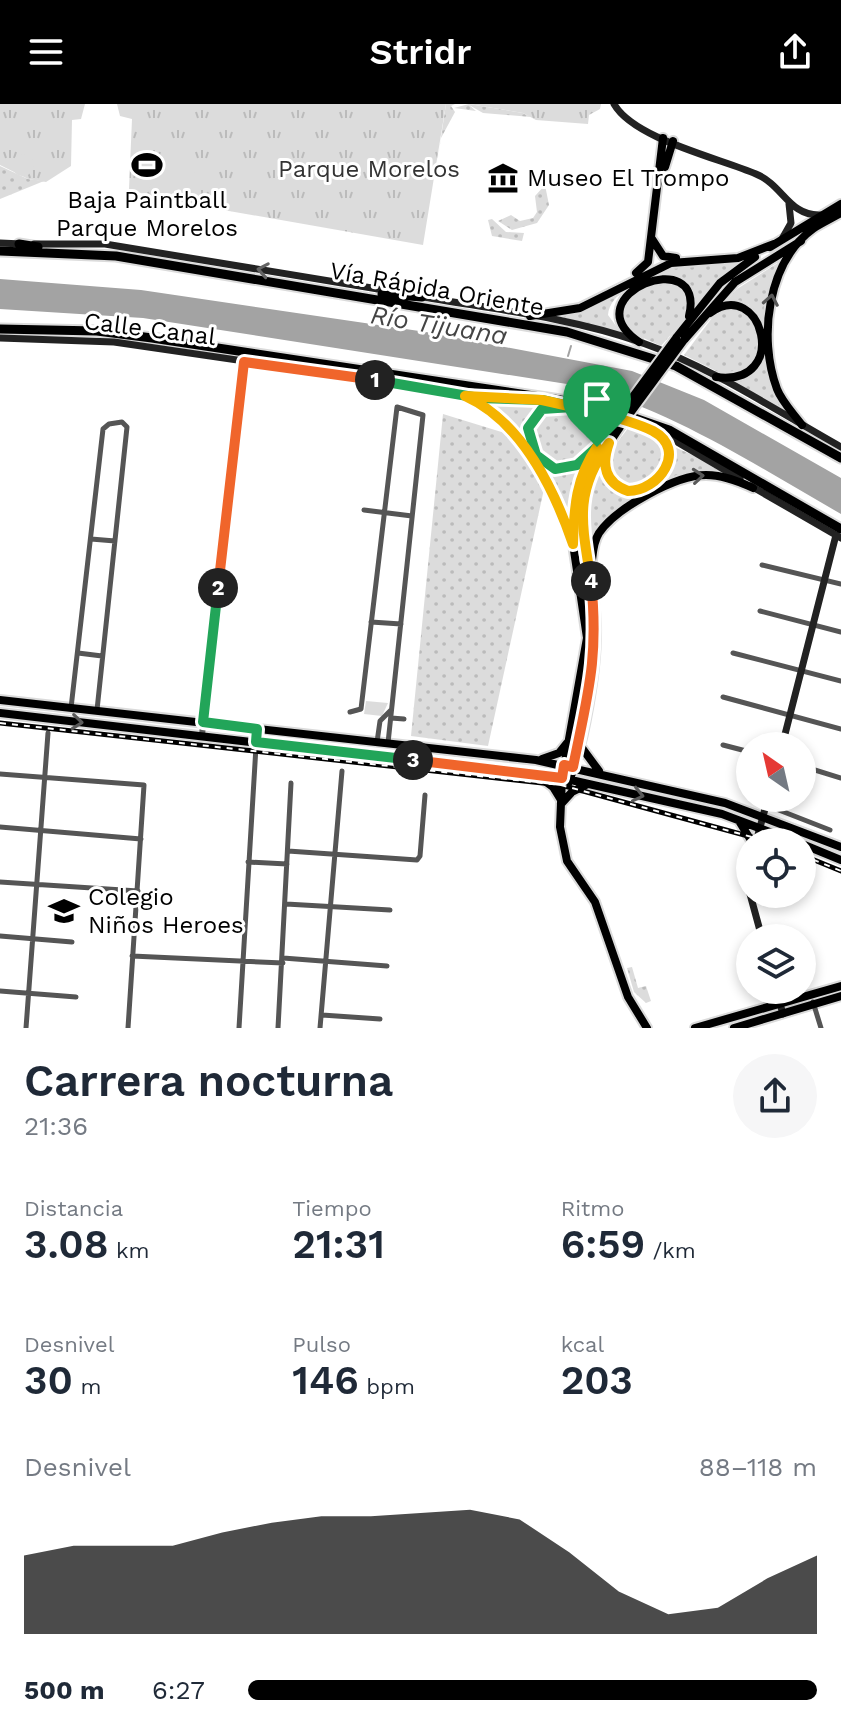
<!DOCTYPE html>
<html lang="es">
<meta charset="utf-8">
<style>
:root{--surface:#fff;--page:#f6f6f7;--text:#1f2937;--muted:#747a83;--accent:#000}
body{margin:0;font-family:"Work Sans",sans-serif;background:var(--page);color:var(--text);height:100vh;display:flex;flex-direction:column;font-size:30px;white-space:nowrap}
*{box-sizing:border-box;margin:0}
p{font-size:26px;color:var(--muted)}
.icon{flex:none;width:44px;height:44px;fill:none;stroke:currentColor;stroke-width:2;stroke-linecap:round;stroke-linejoin:round}
.map{position:relative;height:924px;overflow:hidden}
.details{display:flex;flex-direction:column;background:var(--surface);flex:1}
.details>*{flex:none}
.needle{width:52px;rotate:326deg}
.controls{position:absolute;left:736px;top:628px;display:grid;gap:16px}
.controls a{display:grid;place-items:center;width:80px;height:80px;border-radius:50%;background:var(--surface);box-shadow:0 4px 12px #0003;font-size:40px}
.pin{position:absolute;display:grid;place-items:center;width:68px;height:68px;color:#fff;margin:-82px -34px;border-radius:50% 50% 50% 0;rotate:-45deg;box-shadow:0 0 8px #0007}
.pin .icon{rotate:45deg}
.km{position:absolute;width:40px;height:40px;margin:-20px;border-radius:50%;background:#222;color:#fff;font-size:22px;line-height:40px;text-align:center}
.round{display:grid;place-items:center;flex:none;width:84px;height:84px;border-radius:42px;background:var(--page)}
.summary{display:flex;align-items:center;justify-content:space-between;height:136px;padding:0 24px}
h1{font-size:44px;font-weight:600;line-height:60px}
.figures{display:grid;grid-template-columns:repeat(3,1fr);gap:12px;height:136px;padding:8px 24px}
.figures div{display:grid;align-content:center}
.figures b{font-size:40px;font-weight:600}
.figures small{font-size:22px;font-weight:400}
.figures p{font-size:22px}
.chart{height:224px;padding:16px 24px}
.chart p{display:flex;justify-content:space-between}
.chart svg{width:100%;height:144px;margin-top:8px;fill:var(--accent);opacity:.7}
ul{padding:0 24px;list-style:none;font-size:26px}
li{display:grid;grid-template-columns:128px 96px 1fr;align-items:center;height:60px}
li i{height:20px;border-radius:10px;background:var(--accent)}
header{display:flex;justify-content:space-between;align-items:center;height:104px;padding:0 24px;background:var(--accent);color:#fff;font-size:36px;font-weight:600}
.map>svg:first-child{display:block}
.grass{fill:url(#grass-dots)}
.park{fill:url(#park-tufts)}
.pitch{fill:#dcdcdc}
.water{fill:#a3a3a3}
.lines{fill:none;stroke-linecap:round;stroke-linejoin:round}
.stream{stroke:#a3a3a3;stroke-width:2}
.primary-casing{stroke:#dbdbdb;stroke-width:12}
.trunk-casing{stroke:#dbdbdb;stroke-width:13}
.minor{stroke:#555;stroke-width:5}
.tertiary{stroke:#555;stroke-width:6}
.secondary{stroke:#222;stroke-width:7}
.primary{stroke:#000;stroke-width:8}
.trunk{stroke:#000;stroke-width:9}
.rail-casing{stroke:#000;stroke-width:5}
.rail{stroke:#fff;stroke-width:2;stroke-dasharray:6;stroke-linecap:butt}
.primary-bridge-casing{stroke:#dbdbdb;stroke-width:12;stroke-linecap:butt}
.primary-bridge{stroke:#000;stroke-width:8}
.oneway{stroke:#646464}
.oneway2{stroke:#595959}
.split-1-casing{stroke:#fff;stroke-width:16}
.split-2-casing{stroke:#fff;stroke-width:16}
.split-3-casing{stroke:#fff;stroke-width:16}
.split-4-casing{stroke:#fff;stroke-width:16}
.split-5-casing{stroke:#fff;stroke-width:16}
.split-6-casing{stroke:#fff;stroke-width:16}
.split-1{stroke:#22a559;stroke-width:10}
.split-2{stroke:#f0652b;stroke-width:10}
.split-3{stroke:#22a559;stroke-width:10}
.split-4{stroke:#f0652b;stroke-width:10}
.split-5{stroke:#f5b400;stroke-width:10}
.split-6{stroke:#f5b400;stroke-width:10}
.labels{text-anchor:middle;dominant-baseline:central;stroke-width:6;stroke-linejoin:round;paint-order:stroke}
.park-label{font-size:24px;fill:#333;stroke:#fff}
.poi-label{font-size:24px;fill:#000;stroke:#fff;text-anchor:start}
.street-label{font-size:24px;fill:#000;stroke:#fff}
.water-label{font-size:26px;font-style:italic;fill:#444;stroke:#fff}
</style>
<header><svg class="icon" aria-label="menu" viewBox="0 0 24 24"><path d="M4 6h16M4 12h16M4 18h16"/></svg>Stridr<svg class="icon" aria-label="share" viewBox="0 0 24 24"><path d="M12 15V3M7 8l5-5 5 5M5 13v7h14v-7"/></svg></header>
<div class="map">
<svg width="841" height="924" viewBox="0 0 841 924">
<defs>
<pattern id="grass-dots" width="8" height="8" patternUnits="userSpaceOnUse" patternTransform="scale(2)"><rect width="8" height="8" fill="#dcdcdc"/><path d="M2 2h.1M6 6h.1" fill="none" stroke="#bbb" stroke-width="1.8" stroke-linecap="round"/></pattern>
<pattern id="park-tufts" width="24" height="20" patternUnits="userSpaceOnUse" patternTransform="scale(2)"><rect width="24" height="20" fill="#dcdcdc"/><path d="M3 7l-1-3M5 7V3M7 7l1-3M15 17l-1-3M17 17v-4M19 17l1-3" fill="none" stroke="#bbb"/></pattern>
</defs>
<rect width="100%" height="100%" fill="#fff"/>
<path class="grass" d="M446,0H455L451,2L455,8L441,34L435,73Z
M469,0L523,9L531,13L483,9L469,1L476,7L454,4Z
M0,62L28,75L44,77L0,95Z
M545,81L549,101L537,119L512,126L498,117L511,111L520,117L533,114L537,108L535,92Z
M492,115L506,128L524,129L522,137L492,132L488,116Z
M792,150L771,186L770,260L792,311L733,278C769,274 772,220 748,200L726,197L737,185Z
M738,158L709,185L696,203C700,153 611,174 608,211L622,230L562,213L680,160Z
M674,177L688,190V211L661,242L630,228C612,189 641,181 674,177Z
M721,202C759,201 768,244 744,269L724,271L684,251Z
M486,297L542,300L609,315L580,364L569,418C554,375 522,325 486,297Z
M443,310L508,330L544,385L488,642L411,632Z
M629,323L697,353L722,369L701,368L662,380L601,421L589,457C583,388 587,377 629,323Z
M632,863L638,884L646,882L651,897L646,899L634,888L627,864Z"/>
<path class="park" d="M0,0H85L81,15L72,16L71,62L46,78L28,75L0,61Z
M117,0H446L423,141L155,94L129,85L132,15L120,12Z
M469,0H601L600,5L589,11L588,20L536,16L523,9Z
M366,597L388,599L382,612L364,610Z"/>
<path class="pitch" d="M12 61a11 11 0 1 1 22 0a11 11 0 1 1-22 0Z
M154,61L198,69L201,74L198,97L149,88Z"/>
<path class="water" d="M0,175L141,186L426,228L632,267L704,296L841,374V410C759,363 678,310 586,283L143,214L0,205Z"/>
<g class="lines">
<path class="stream" d="M568,252L571,242"/>
<g class="primary-casing">
<path id="primary" d="M665,63L673,37
M652,135L663,152L676,154
M770,143L841,100
M636,169L648,158L663,34
M710,209C762,171 792,283 716,273
M530,212L580,204L671,159L738,154L774,140
M676,234L720,179L755,153
M684,236L735,178L801,137
M639,238C570,191 707,138 689,212
M465,292C518,316 552,381 571,434
M573,303C489,297 540,399 588,351
M612,321L585,361L574,400L573,440L587,534L562,674L560,723L567,757L595,798L628,893L647,924
M802,321C793,309 782,298 777,285C758,234 767,158 814,124C822,119 832,114 841,109
M607,345C586,415 710,384 654,328
M591,464C593,452 592,440 599,429C616,404 676,371 706,371C723,371 738,377 753,384
M0,596L536,656L725,699L841,743
M0,609L562,674L722,710L796,738
M579,640L599,667
M542,655L559,649L567,639
M538,672L553,683L561,696
M568,680C584,641 597,564 596,522C592,426 557,415 620,323
M561,700L572,688L588,680
M739,717L752,738
M763,738L782,734
M802,740L841,756
M695,924L841,882
M734,924L841,892"/>
</g>
<g class="trunk-casing">
<path id="trunk" d="M19,140L38,143
M0,147L116,152L567,228L676,262L841,354
M382,190L422,193
M0,225L97,227L152,234L600,302L669,326L841,425
M385,278L421,279"/>
</g>
<path class="minor" d="M364,406L412,412
M91,435L115,437
M762,461L841,480
M760,507L841,528
M371,518L401,520
M78,549L102,552
M733,549L841,577
M723,593L841,625
M71,604L103,325L109,320L122,318L127,323L97,606
M350,608L361,605L397,303L423,311L388,639
M391,614L404,615
M377,638L380,617L391,606
M723,641L750,648
M802,662L841,674
M0,670L144,681L128,924
M766,701L830,726
M0,723L141,735
M288,747L417,756L420,752L425,691
M248,758L287,760
M0,778L138,787
M286,800L390,806
M0,832L72,838
M132,852L283,859
M283,854L387,862
M0,887L76,893
M813,898L821,924
M322,911L380,915
M26,924L48,629
M239,924L257,626
M278,924L291,679
M320,924L342,667"/>
<path class="tertiary" d="M202,631L244,258"/>
<path class="secondary" d="M614,0C634,35 719,54 756,70C783,81 789,112 820,111
M782,135L791,119L789,100
M0,139L22,140
M34,140H105L390,187
M418,192C491,205 569,213 640,238C711,263 775,306 841,343
M0,234L114,238L387,278
M411,282L479,294L525,295
M569,302L672,335L740,375
M751,382L841,434
M782,642L836,431
M756,738L768,694
M750,777V788
M750,790L762,834
M776,886L783,910"/>
<use href="#primary" class="primary"/>
<use href="#trunk" class="trunk"/>
<g class="rail-casing">
<path id="rail" d="M0,619L561,681L770,738
M802,751L841,767"/>
</g>
<use href="#rail" class="rail"/>
<g class="primary-bridge-casing">
<path id="primary-bridge" d="M612,321L676,234
M620,323L684,236"/>
</g>
<use href="#primary-bridge" class="primary-bridge"/>
</g>
<defs><path id="oneway-chevron" d="M-2-3.5L2.5 0L-2 3.5" fill="none" stroke-width="1.6" stroke-linecap="round" stroke-linejoin="round" transform="scale(2)"/></defs>
<use class="oneway" href="#oneway-chevron" transform="translate(263 166) rotate(-170)"/>
<g class="oneway2">
<use href="#oneway-chevron" transform="translate(771 196) rotate(-80)"/>
<use href="#oneway-chevron" transform="translate(698 372) rotate(-5)"/>
<use href="#oneway-chevron" transform="translate(77 618) rotate(6)"/>
<use href="#oneway-chevron" transform="translate(638 691) rotate(13)"/>
</g>
<g class="lines">
<g class="split-1-casing">
<path id="split-1" d="M375,276L479,294L542,296L573,303L542,305L528,324L536,351L555,365L577,361L597,343"/>
</g>
<g class="split-2-casing">
<path id="split-2" d="M218,484L244,258L375,276"/>
</g>
<g class="split-3-casing">
<path id="split-3" d="M218,484L203,618L257,625L256,638L413,656"/>
</g>
<g class="split-4-casing">
<path id="split-4" d="M413,656L562,674L564,661L573,663C588,589 599,554 591,477"/>
</g>
<g class="split-5-casing">
<path id="split-5" d="M591,477C582,420 573,389 609,339C601,361 605,379 628,387C659,387 688,346 653,327C635,318 611,312 591,307"/>
</g>
<g class="split-6-casing">
<path id="split-6" d="M591,307L542,296L465,292C521,317 554,385 573,440C574,404 576,373 597,343"/>
</g>
<use href="#split-1" class="split-1"/>
<use href="#split-2" class="split-2"/>
<use href="#split-3" class="split-3"/>
<use href="#split-4" class="split-4"/>
<use href="#split-5" class="split-5"/>
<use href="#split-6" class="split-6"/>
</g>
<defs>
<g id="stadium-bare" transform="scale(2.4)"><path d="M0-5a6.5 5 0 1 0 0 10a6.5 5 0 1 0 0-10ZM-3.5-1.8h7v3.6h-7Z" fill="#000" stroke="#fff" stroke-width="2.5" paint-order="stroke"/></g>
<g id="museum-bare" transform="scale(2.4)"><path d="M0-6L6-3V-2H-6V-3ZM-5-1h2V3h-2ZM-1-1h2V3h-2ZM3-1h2V3H3ZM-6 4H6V6H-6Z" fill="#000" stroke="#fff" stroke-width="2.5" paint-order="stroke"/></g>
<g id="university-bare" transform="scale(2.4)"><path d="M0-5L7-2L0 1L-7-2ZM-4 1L0 2.5L4 1V4Q0 6-4 4Z" fill="#000" stroke="#fff" stroke-width="2.5" paint-order="stroke"/></g>
</defs>
<g fill-rule="evenodd">
<use href="#stadium-bare" x="147" y="61"/>
<use href="#museum-bare" x="503" y="74"/>
<use href="#university-bare" x="64" y="807"/>
</g>
<g class="labels">
<g class="park-label">
<text x="369" y="65">Parque Morelos</text>
</g>
<g class="poi-label">
<text x="527" y="74">Museo El Trompo</text>
<text x="147" y="96" text-anchor="middle">Baja Paintball<tspan x="147" dy="28">Parque Morelos</tspan></text>
<text x="88" y="793">Colegio<tspan x="88" dy="28">Niños Heroes</tspan></text>
</g>
<g class="street-label">
<text transform="translate(437 185) rotate(10)">Vía Rápida Oriente</text>
<text transform="translate(150 225) rotate(7)">Calle Canal</text>
</g>
<g class="water-label">
<text transform="translate(439 221) rotate(9)">Río Tijuana</text>
</g>
</g>
</svg>
<div class="controls">
<a><svg class="needle" viewBox="-14 -14 28 28"><path d="M0-13l5 13h-10z" fill="#e53935"/><path d="M0 13l5-13h-10z" fill="#747a83"/></svg></a>
<a><svg class="icon" aria-label="locate" viewBox="0 0 24 24"><circle cx="12" cy="12" r="6"/><path d="M12 2v4M12 18v4M2 12h4M18 12h4"/></svg></a>
<a><svg class="icon" aria-label="layers" viewBox="0 0 24 24"><path d="M12 4l9 5-9 5-9-5zM3 14l9 5 9-5"/></svg></a>
</div>
<div class="pin" style="left:597px;top:343px;background:#1e9e55"><svg class="icon" aria-label="arrive" viewBox="0 0 24 24"><path d="M6 21V4h12l-3 4 3 4H6"/></svg></div>
<b class="km" style="left:375px;top:276px">1</b>
<b class="km" style="left:218px;top:484px">2</b>
<b class="km" style="left:413px;top:656px">3</b>
<b class="km" style="left:591px;top:477px">4</b>
</div>
<section class="details">
<div class="summary"><div><h1>Carrera nocturna</h1><p>21:36</p></div><a class="round"><svg class="icon" aria-label="share" viewBox="0 0 24 24"><path d="M12 15V3M7 8l5-5 5 5M5 13v7h14v-7"/></svg></a></div>
<div class="figures">
<div><p>Distancia</p><b>3.08<small> km</small></b></div>
<div><p>Tiempo</p><b>21:31</b></div>
<div><p>Ritmo</p><b>6:59<small> /km</small></b></div>
</div>
<div class="figures">
<div><p>Desnivel</p><b>30<small> m</small></b></div>
<div><p>Pulso</p><b>146<small> bpm</small></b></div>
<div><p>kcal</p><b>203</b></div>
</div>
<div class="chart"><p><span>Desnivel</span>88–118 m</p>
<svg viewBox="0 0 160 44" preserveAspectRatio="none"><path d="M0 44V20L10 17L20 17L30 17L40 13L50 10L60 8L70 8L80 7L90 6L100 9L110 19L120 31L130 38L140 36L150 27L160 20V44z"/></svg>
</div>
<ul>
<li><b>500 m</b>6:27<i style="width:100%"></i></li>
</ul>
</section>
